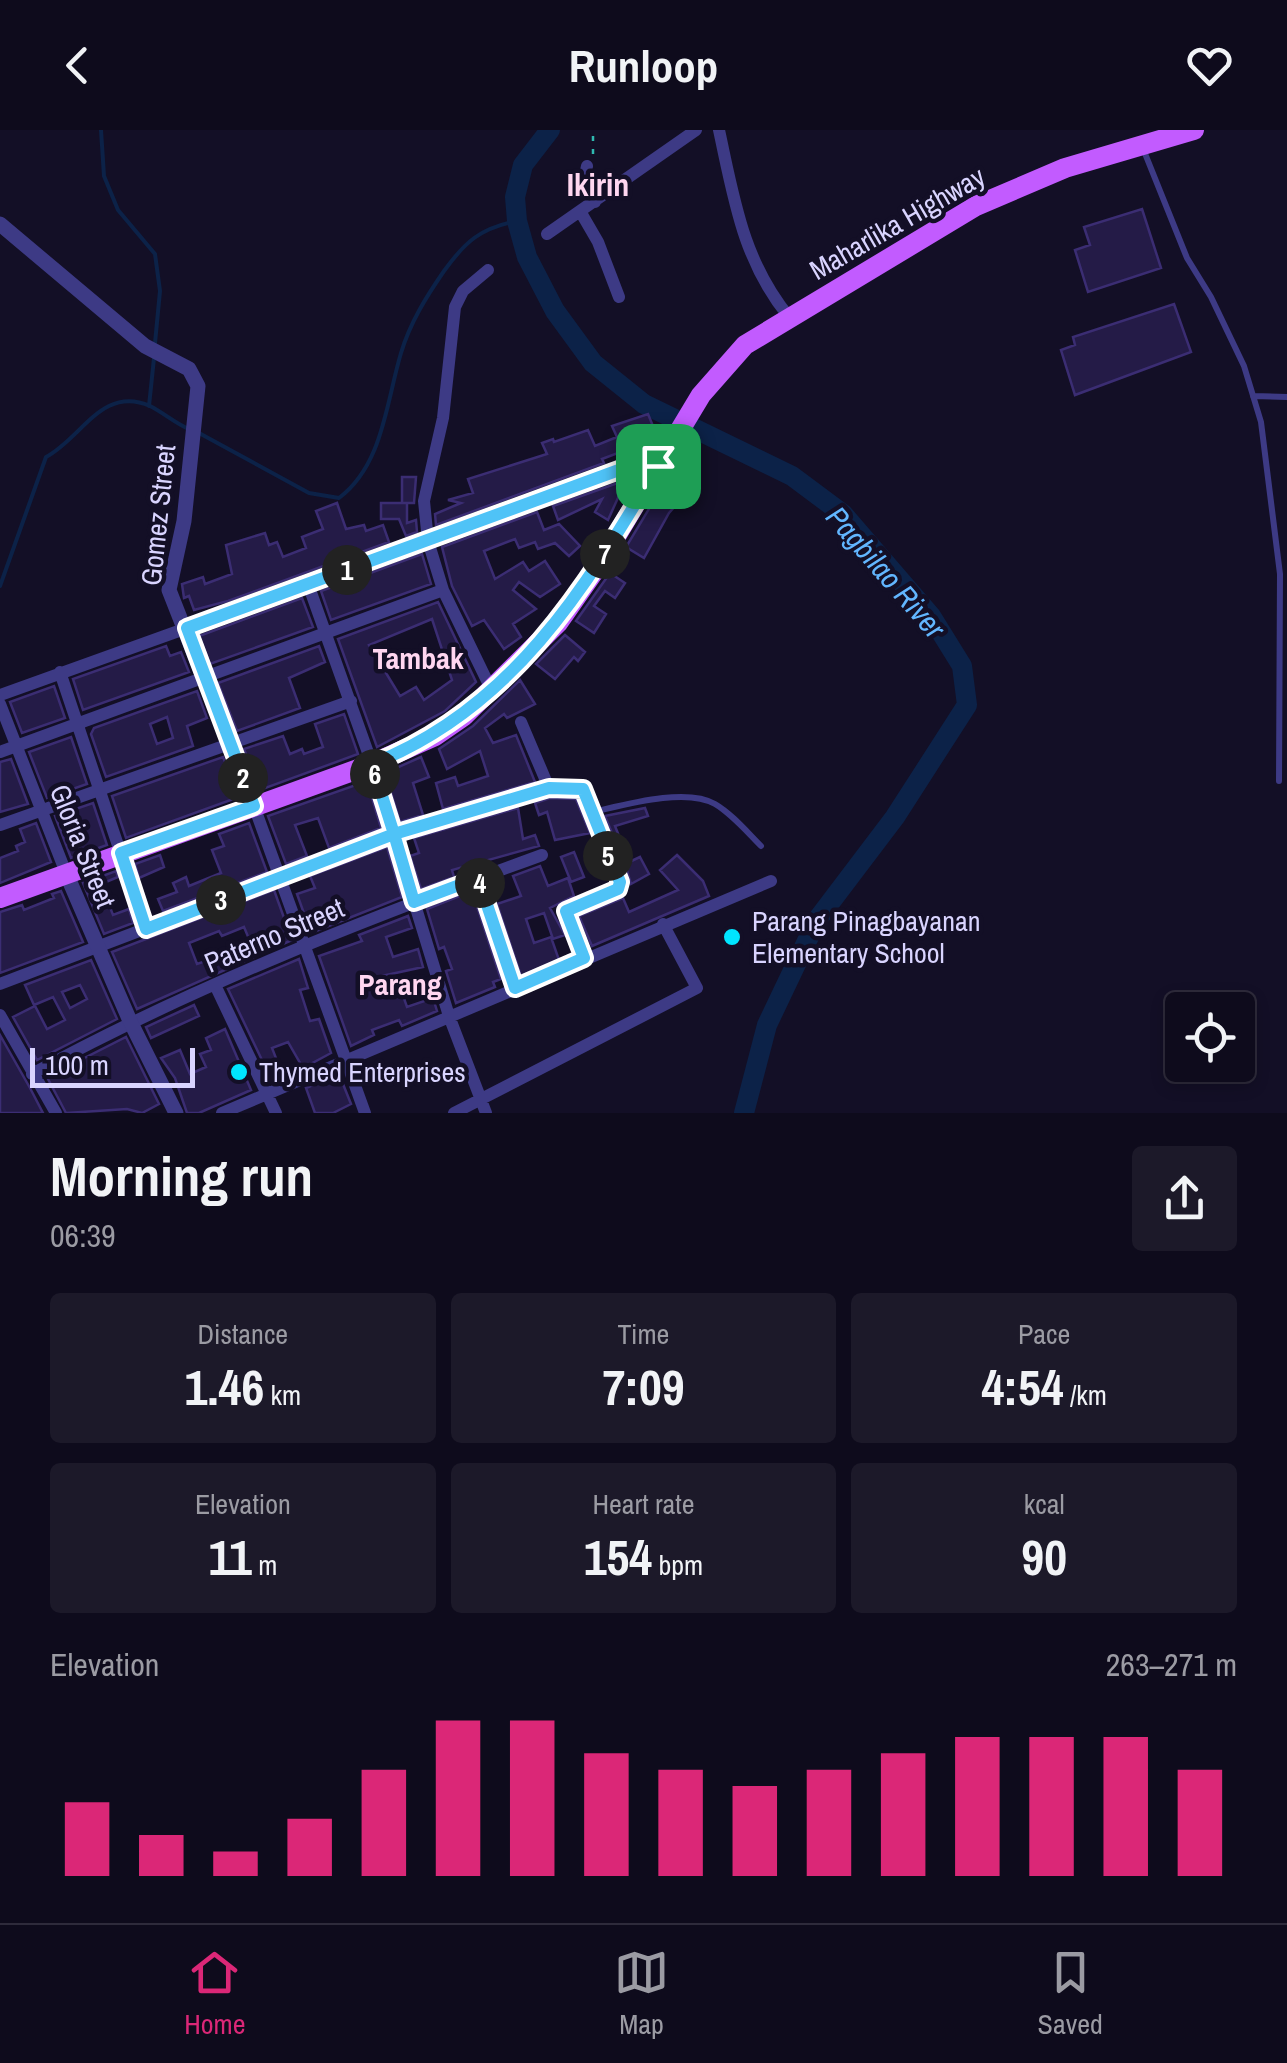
<!DOCTYPE html>
<meta charset="utf-8">
<style>
:root{--surface:#0e0b1c;--page:#1c1929;--text:#f1f3f6;--muted:#9b9ba3;--line:#2e2b3b;--accent:#db2777}
body{margin:0;font-family:"Archivo Narrow",sans-serif;background:var(--page);color:var(--text);height:100vh;display:flex;flex-direction:column;font-size:38px;white-space:nowrap}
*{box-sizing:border-box;margin:0}
p{font-size:32px;color:var(--muted)}
.icon{flex:none;width:55px;height:55px;fill:none;stroke:currentColor;stroke-width:2;stroke-linecap:round;stroke-linejoin:round}
.map{position:relative;height:983px;overflow:hidden}
.panel{display:flex;flex-direction:column;background:var(--surface);flex:1}
.panel>*{flex:none}
.tools{position:absolute;left:1165px;top:862px;display:grid;gap:20px}
.tools a{display:grid;place-items:center;width:90px;height:90px;border-radius:10px;background:var(--surface);box-shadow:0 5px 15px #0003,0 0 0 2px var(--line);font-size:50px}
.scale{position:absolute;left:30px;bottom:25px;width:165px;box-sizing:border-box;padding-left:10px;border:5px solid #d9d4ff;border-top:0;font-size:28px;line-height:35px;white-space:nowrap;color:#d9d4ff;-webkit-text-stroke:8px #130f26;paint-order:stroke}
.pin{position:absolute;display:grid;place-items:center;width:85px;height:85px;color:#fff;margin:-42px;border-radius:20px;box-shadow:0 5px 15px #0006}
.km{position:absolute;width:50px;height:50px;margin:-25px;border-radius:50%;background:#222;color:#fff;font-size:28px;line-height:50px;text-align:center}
.round{display:grid;place-items:center;flex:none;width:105px;height:105px;border-radius:10px;background:var(--page)}
.overview{display:flex;align-items:center;justify-content:space-between;height:170px;padding:0 50px}
h1{font-size:55px;font-weight:800;line-height:75px}
.stats{display:grid;grid-template-columns:repeat(3,1fr);gap:15px;height:170px;padding:10px 50px}
.stats div{display:grid;align-content:center;border-radius:10px;background:var(--page);text-align:center}
.stats b{font-size:50px;font-weight:800}
.stats small{font-size:28px;font-weight:400}
.stats p{font-size:28px}
.chart{height:280px;padding:20px 50px}
.chart p{display:flex;justify-content:space-between}
.chart svg{width:100%;height:180px;margin-top:10px;stroke:var(--accent);stroke-width:6}
header{display:flex;justify-content:space-between;align-items:center;height:130px;padding:0 50px;background:var(--surface);font-size:45px;font-weight:800}
.dock{display:flex;justify-content:space-around;align-items:center;height:140px;border-top:2px solid var(--line);background:var(--surface);font-size:28px;color:var(--muted)}
.dock a{display:grid;justify-items:center;gap:5px}
.dock .active{color:var(--accent)}
.map>svg:first-child{display:block}
.lines{fill:none;stroke-linecap:round;stroke-linejoin:round}
.stream{stroke:#0c2248;stroke-width:4}
.river{stroke:#0c2248;stroke-width:20}
.building{fill:#241b47;stroke:#3b2d73;stroke-width:2.5;fill-rule:evenodd}
.path{stroke:#2fb8b0;stroke-width:2.5;stroke-dasharray:5 8;stroke-linecap:butt}
.service{stroke:#3d3a85;stroke-width:6}
.minor{stroke:#3d3a85;stroke-width:12}
.tertiary{stroke:#3d3a85;stroke-width:15}
.primary{stroke:#c25bff;stroke-width:20}
.route-casing{stroke:#fff;stroke-width:20}
.route{stroke:#4fc3f7;stroke-width:12}
.poi-dot{fill:#00e5ff;stroke:#130f26;stroke-width:4}
.labels{text-anchor:middle;dominant-baseline:central;stroke-width:9;stroke-linejoin:round;paint-order:stroke}
.street-label{font-size:28px;fill:#d9d4ff;stroke:#130f26}
.poi-label{font-size:28px;fill:#d9d4ff;stroke:#130f26;text-anchor:start}
.water-label{font-size:30px;font-style:italic;fill:#62b6ff;stroke:#130f26}
.neighbourhood-label{font-size:30px;font-weight:bold;fill:#ffd6f0;stroke:#130f26}
.quarter-label{font-size:32px;font-weight:bold;fill:#ffd6f0;stroke:#130f26}
</style>
<header><svg class="icon" aria-label="back" viewBox="0 0 24 24"><path d="M15 5l-7 7 7 7"/></svg>Runloop<svg class="icon" aria-label="heart" viewBox="0 0 24 24"><path d="M12 20l-8-8c-3-5 5-10 8-4 3-6 11-1 8 4z"/></svg></header>
<div class="map">
<svg width="1287" height="983" viewBox="0 0 1287 983">
<rect width="100%" height="100%" fill="#130f26"/>
<g class="lines">
<path class="stream" d="M101,0L104,46L118,80L155,124L160,161L155,213
M149,276L154,228
M199,303L309,363L339,368C383,335 386,273 401,223C410,193 426,167 444,141C465,112 480,98 517,91
M0,456L46,327C82,308 102,255 150,276C164,283 176,294 191,300"/>
<path class="river" d="M550,0L523,35L515,67L517,91L527,127L555,181L593,233L644,274L792,346L843,384L931,486L962,536L967,575L895,687L817,790L767,895L744,983"/>
</g>
<path class="building" d="M1142,79L1161,138L1088,162L1075,120L1090,115L1084,97Z
M1174,174L1191,222L1075,265L1061,220L1075,215L1073,207Z
M648,284L655,301L642,318L625,325L623,321L602,329L604,333L436,395L435,384L461,373L448,370L473,363L468,349L547,324L542,313L553,309L554,312L588,300L595,316L617,307L612,296Z
M670,344L691,358L669,383L644,428L626,417Z
M402,347H416L414,373H402Z
M626,350L608,390L595,382L602,369L558,390L553,376Z
M337,373L346,399L364,395L366,401L383,395L389,412L228,471L194,480L189,466L184,468L182,454L203,447L205,454L232,444L226,415L265,403L269,415L277,412L283,427L306,418L302,407L323,399L316,381Z
M381,373H407V393L416,390L417,402L406,406L399,389H381Z
M537,382L544,400L559,394L580,416L569,426L555,413L538,419L535,412L519,418L515,409L484,421L495,449L523,432L529,441L545,431L560,454L540,467L519,452L513,460L536,479L513,494L521,507L504,519L484,490L472,496L452,456L442,417Z
M422,424L431,454L331,490L321,461Z
M610,443L625,453L615,468L605,461L594,476L606,484L594,503L576,491Z
M302,468L313,497L210,534L199,506Z
M438,472L476,552L445,581L377,617L338,509ZM432,489L452,550L424,570L416,557L400,566L369,515Z
M565,505L585,522L578,531L574,527L555,549L536,534Z
M166,516L170,526L181,522L189,542L83,580L73,549Z
M319,516L325,532L289,548L300,578L237,601L218,553Z
M520,550L535,574L507,588L504,584L485,598L493,613L516,605L535,652L443,679L436,653L455,647L458,656L488,646L480,621L447,639L439,619L473,596Z
M54,556L65,588L22,603L10,572Z
M197,561L207,588L187,596L193,616L106,647L91,604L94,598ZM167,587L173,608L157,614L150,594Z
M344,584L358,624L260,660L244,619L283,606L290,624L302,619L304,624L323,617L315,594Z
M71,607L87,654L47,668L29,622Z
M223,627L239,667L126,708L112,666Z
M421,627L429,647L413,653L423,685L400,692L385,643Z
M11,629L28,674L0,682V632Z
M367,651L381,698L329,718L318,688L295,695L307,726L286,734L268,686Z
M550,668L576,669L590,703L555,710L547,682L539,685L535,673Z
M93,673L107,715L71,728L55,686Z
M518,678L523,709L535,705L539,716L452,740L454,747L421,759L410,726L419,723L414,708Z
M645,678L648,686L615,696L623,716L618,718L605,686Z
M36,693L51,732L0,753V728L18,721L16,716L25,712L20,699Z
M249,693L267,742L163,781L158,769L177,762L173,753L186,747L189,756L221,743L212,720L224,716L219,704Z
M387,717L402,767L311,803L297,764L315,758L310,746Z
M574,722L584,747L571,752L561,727Z
M160,725L164,737L139,748L135,734Z
M677,725L703,751L709,766L592,816L579,786L623,768L629,782L678,760L660,740Z
M640,727L649,744L631,754L625,734Z
M540,736L548,756L568,748L574,766L550,778L565,805L553,809L544,783L526,789L534,813L551,807L559,830L521,846L497,774L521,766L513,746Z
M116,741L118,747L101,754L113,785L129,779L133,793L104,804L83,753Z
M274,760L292,810L137,879L112,822ZM244,797L252,816L197,834L189,813L219,801L222,806Z
M61,761L83,812L0,843V782L22,775L24,780L54,768L52,764Z
M472,761L501,849L493,852L495,857L456,873L446,841L452,839L444,817L439,819L427,779Z
M408,786L412,798L386,807L393,827L418,819L423,837L382,846L388,865L401,860L407,877L433,868L437,881L402,896L399,890L372,900L374,905L351,916L319,826L362,811L359,805Z
M299,829L308,858L300,860L310,891L319,889L331,923L303,938L288,912L272,918L283,946L272,951L228,859Z
M91,830L117,889L37,930L13,887L35,876L47,899L65,890L53,867L34,875L25,855ZM80,855L87,869L70,878L62,862Z
M194,875L199,886L151,908L146,897Z
M225,899L251,960L199,983H187L175,948L161,928L180,920L190,944L206,937L200,924L211,920L206,908Z
M0,905L30,958L43,983H0Z
M126,907L159,974L142,983L127,979L66,983L47,947Z
M339,944L351,974L333,983H315L306,958Z"/>
<g class="lines">
<path class="path" d="M593,24V5"/>
<path class="service" d="M1144,21L1187,128L1211,167L1244,236L1261,292L1280,444L1279,651
M1253,266L1287,267
M593,682C624,675 686,657 715,674C732,684 747,702 761,716"/>
<path class="minor" d="M719,0C734,69 743,131 789,187
M587,36L584,51L595,72
M580,81L598,112L619,167
M547,104L696,0
M488,140L463,161L455,177L443,288L424,371L428,411L443,460L491,559
M308,454L372,634L449,886L486,983
M60,542L146,799
M0,565L187,498
M0,574L66,743
M521,592L549,658
M0,622L443,460
M254,676L365,983
M0,695L351,571
M478,748L515,858
M0,854L394,704L549,658L583,659L621,752L618,759L566,781L584,828
M216,857L276,983
M0,885L56,983
M32,944C193,856 369,788 542,725
M222,983L771,751
M454,983L697,858L663,794"/>
<path class="tertiary" d="M0,94L145,216L189,239L198,256L184,391L169,460L254,676
M187,498L638,333L658,336
M66,743L130,891L176,983"/>
<path class="primary" d="M0,768L372,634L435,606L464,586L558,493L600,433L701,265L745,215L976,76L1065,38L1194,0"/>
</g>
<g class="lines">
<g class="route-casing">
<path id="route" d="M658,336L638,333L187,498L254,676L121,723L146,799L394,704L414,772L478,748L515,858L584,828L566,781L618,759L620,752L583,659L549,658L394,704L372,634C512,579 585,459 658,336"/>
</g>
<use href="#route" class="route"/>
</g>
<g class="poi-dot">
<circle cx="732" cy="807" r="10"/>
<circle cx="239" cy="942" r="10"/>
</g>
<g class="labels">
<g class="street-label">
<text transform="translate(897 93) rotate(-30)">Maharlika Highway</text>
<text transform="translate(158 385) rotate(-84)">Gomez Street</text>
<text transform="translate(83 716) rotate(68)">Gloria Street</text>
<text transform="translate(274 805) rotate(-23)">Paterno Street</text>
</g>
<g class="poi-label">
<text x="752" y="791">Parang Pinagbayanan<tspan x="752" dy="32">Elementary School</tspan></text>
<text x="259" y="942">Thymed Enterprises</text>
</g>
<g class="water-label">
<text transform="translate(886 442) rotate(49)">Pagbilao River</text>
</g>
<g class="neighbourhood-label">
<text x="418" y="528">Tambak</text>
<text x="400" y="854">Parang</text>
</g>
<g class="quarter-label">
<text x="598" y="54">Ikirin</text>
</g>
</g>
</svg>
<div class="tools">
<a><svg class="icon" aria-label="locate" viewBox="0 0 24 24"><circle cx="12" cy="12" r="6"/><path d="M12 2v4M12 18v4M2 12h4M18 12h4"/></svg></a>
</div>
<div class="scale">100 m</div>
<div class="pin" style="left:658px;top:336px;background:#1e9e55"><svg class="icon" aria-label="arrive" viewBox="0 0 24 24"><path d="M6 21V4h12l-3 4 3 4H6"/></svg></div>
<b class="km" style="left:347px;top:440px">1</b>
<b class="km" style="left:243px;top:648px">2</b>
<b class="km" style="left:221px;top:770px">3</b>
<b class="km" style="left:480px;top:753px">4</b>
<b class="km" style="left:608px;top:726px">5</b>
<b class="km" style="left:375px;top:644px">6</b>
<b class="km" style="left:605px;top:424px">7</b>
</div>
<section class="panel">
<div class="overview"><div><h1>Morning run</h1><p>06:39</p></div><a class="round"><svg class="icon" aria-label="share" viewBox="0 0 24 24"><path d="M12 15V3M7 8l5-5 5 5M5 13v7h14v-7"/></svg></a></div>
<div class="stats">
<div><p>Distance</p><b>1.46<small> km</small></b></div>
<div><p>Time</p><b>7:09</b></div>
<div><p>Pace</p><b>4:54<small> /km</small></b></div>
</div>
<div class="stats">
<div><p>Elevation</p><b>11<small> m</small></b></div>
<div><p>Heart rate</p><b>154<small> bpm</small></b></div>
<div><p>kcal</p><b>90</b></div>
</div>
<div class="chart"><p><span>Elevation</span>263–271 m</p>
<svg viewBox="0 0 160 44" preserveAspectRatio="none"><path d="M5 44V26M15 44V34M25 44V38M35 44V30M45 44V18M55 44V6M65 44V6M75 44V14M85 44V18M95 44V22M105 44V18M115 44V14M125 44V10M135 44V10M145 44V10M155 44V18"/></svg>
</div>
</section>
<nav class="dock">
<a class="active"><svg class="icon" aria-label="home" viewBox="0 0 24 24"><path d="M3 11l9-7 9 7M6 9v11h12V9"/></svg>Home</a>
<a><svg class="icon" aria-label="map" viewBox="0 0 24 24"><path d="M3 6l6-2 6 2 6-2v14l-6 2-6-2-6 2zM9 4v14M15 6v14"/></svg>Map</a>
<a><svg class="icon" aria-label="saved" viewBox="0 0 24 24"><path d="M7 4h10v16l-5-4-5 4z"/></svg>Saved</a>
</nav>
